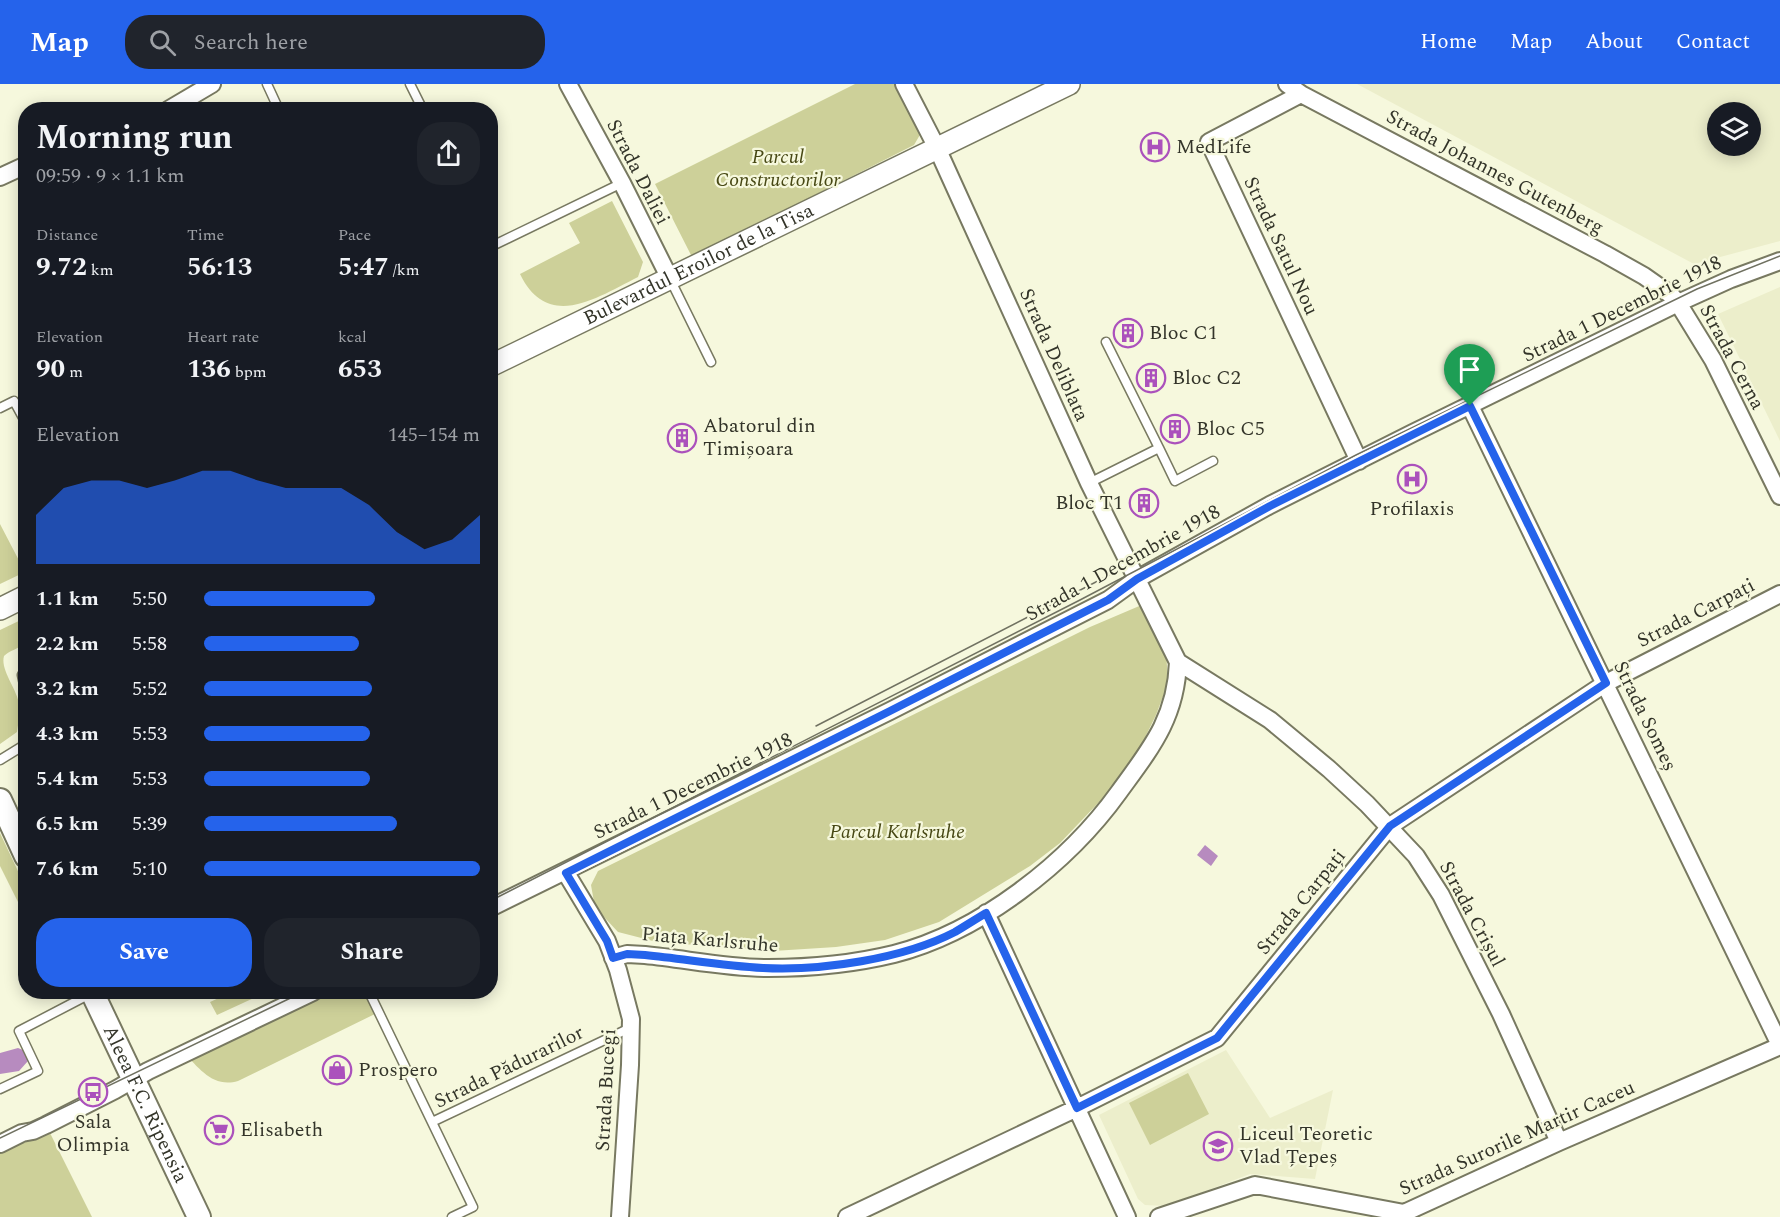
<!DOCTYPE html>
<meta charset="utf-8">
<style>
:root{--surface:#171b24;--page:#20242c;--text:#f1f3f6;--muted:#9ea1a6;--accent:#2563eb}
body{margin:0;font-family:Spectral,serif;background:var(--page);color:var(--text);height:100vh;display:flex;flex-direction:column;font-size:22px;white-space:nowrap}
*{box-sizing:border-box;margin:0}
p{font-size:20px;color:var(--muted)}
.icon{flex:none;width:33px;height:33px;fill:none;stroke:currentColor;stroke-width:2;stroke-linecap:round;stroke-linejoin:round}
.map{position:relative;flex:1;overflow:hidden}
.panel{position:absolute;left:18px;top:18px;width:480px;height:897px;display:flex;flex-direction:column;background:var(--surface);border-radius:24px;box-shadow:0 3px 15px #0003}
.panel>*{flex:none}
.controls{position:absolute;left:1707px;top:18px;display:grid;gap:12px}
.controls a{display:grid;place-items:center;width:54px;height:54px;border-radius:50%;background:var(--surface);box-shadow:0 3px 15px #0003;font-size:30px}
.pin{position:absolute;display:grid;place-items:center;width:51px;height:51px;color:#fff;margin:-62px -26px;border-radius:50% 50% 50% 0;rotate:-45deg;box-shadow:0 0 6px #0007}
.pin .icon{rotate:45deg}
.round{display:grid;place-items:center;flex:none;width:63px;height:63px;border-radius:24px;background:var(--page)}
.headline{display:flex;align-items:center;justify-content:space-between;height:102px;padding:0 18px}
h1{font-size:33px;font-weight:700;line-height:45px}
.metrics{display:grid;grid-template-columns:repeat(3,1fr);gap:9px;height:102px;padding:6px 18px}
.metrics div{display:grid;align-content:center}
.metrics b{font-size:26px;font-weight:700}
.metrics small{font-size:16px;font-weight:400}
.metrics p{font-size:16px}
.chart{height:168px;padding:12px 18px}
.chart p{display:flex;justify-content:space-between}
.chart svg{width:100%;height:108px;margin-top:6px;fill:var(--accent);opacity:.7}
.button{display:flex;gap:12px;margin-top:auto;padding:12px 18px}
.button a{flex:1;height:69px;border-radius:24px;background:var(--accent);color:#fff;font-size:24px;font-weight:700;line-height:69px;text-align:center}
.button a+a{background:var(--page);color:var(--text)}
ul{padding:0 18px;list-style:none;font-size:20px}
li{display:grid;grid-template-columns:96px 72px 1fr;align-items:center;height:45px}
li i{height:15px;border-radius:8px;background:var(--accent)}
header{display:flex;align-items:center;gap:36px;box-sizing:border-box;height:84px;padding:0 30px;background:var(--accent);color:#fff}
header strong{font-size:28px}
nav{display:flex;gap:33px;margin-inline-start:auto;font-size:21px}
.search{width:420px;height:54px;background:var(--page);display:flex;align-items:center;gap:15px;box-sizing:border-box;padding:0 21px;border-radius:24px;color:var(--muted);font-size:22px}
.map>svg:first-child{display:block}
.built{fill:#eceecb;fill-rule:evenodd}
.green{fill:#cdd099}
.water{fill:#b78bbf}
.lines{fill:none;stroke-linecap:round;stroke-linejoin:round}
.service-casing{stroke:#787961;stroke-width:11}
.minor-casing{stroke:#787961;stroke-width:20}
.tertiary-casing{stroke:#787961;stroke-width:24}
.secondary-casing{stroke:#787961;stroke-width:26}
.service{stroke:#fff;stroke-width:8}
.minor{stroke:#fff;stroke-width:16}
.tertiary{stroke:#fff;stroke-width:21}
.secondary{stroke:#fff;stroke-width:22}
.tram{stroke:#707161;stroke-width:1.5}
.route-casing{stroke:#fff;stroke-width:12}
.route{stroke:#2563eb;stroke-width:8}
.labels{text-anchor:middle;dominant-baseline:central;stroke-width:4.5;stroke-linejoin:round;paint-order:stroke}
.poi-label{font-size:20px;fill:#333429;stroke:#f6f8dd;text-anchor:start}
.park-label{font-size:20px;font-style:italic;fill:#474814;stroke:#f6f8dd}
.street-label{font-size:20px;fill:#333429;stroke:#f6f8dd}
</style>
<header>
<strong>Map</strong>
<div class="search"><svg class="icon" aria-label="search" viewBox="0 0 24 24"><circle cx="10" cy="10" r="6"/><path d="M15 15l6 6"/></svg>Search here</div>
<nav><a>Home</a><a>Map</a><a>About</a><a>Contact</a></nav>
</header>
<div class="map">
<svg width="1780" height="1133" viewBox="0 0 1780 1133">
<rect width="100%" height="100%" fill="#f6f8dd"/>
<path class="built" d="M1357,0H1780V157L1694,180ZM1718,28H1750V62H1718Z
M1780,203V357L1718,230Z
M1226,966L1270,1034L1333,1006L1315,1095L1250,1090L1177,1118L1165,1122L1145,1121L1138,1115L1099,1031Z"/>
<path class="green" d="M855,0H900L921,49L914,61L692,173L655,100Z
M612,117L643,178L638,193C598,213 548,248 520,190L580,159L569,139Z
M0,440L25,488L0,500Z
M1144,520L1166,566L1168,599L1156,631L1137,670L1102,715L1060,759L1030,782L939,838L885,856L836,863L773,867L657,858L618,848L604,833L594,818L591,801L598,787L1090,543Z
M25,534V560C19,564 9,567 4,572C0,586 17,605 19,620C21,629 18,639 17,648L0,660V546Z
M0,749L25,802V832L0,782Z
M232,908H267L217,931L210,918Z
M313,908H369L379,928L238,997C213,1004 200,985 184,969Z
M1188,989L1209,1030L1150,1061L1129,1019Z
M46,1041L92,1133H0V1063Z"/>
<path class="water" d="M1205,761L1218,772L1211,782L1197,771Z
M18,964L28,968V977L19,987L0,990V969Z"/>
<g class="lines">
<g class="service-casing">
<path id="service" d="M267,0L279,26
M410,0L423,26
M490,163L622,99
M670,195L711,278
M0,324L14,317L26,339
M1159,364L1175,397L1213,377
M1089,399L1159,364L1106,258
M26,584L22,591L26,610
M0,676L26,660
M369,908L473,1123L452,1133
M0,1005L38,987L19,947L90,910
M432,1038L632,943"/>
</g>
<g class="minor-casing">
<path id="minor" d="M568,0L622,99L670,195
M1287,0L1301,10L1605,170L1644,192L1671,211L1678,219L1713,276L1780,412
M1301,10L1209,58L1359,377
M168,26L212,0
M0,93L26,81
M1470,322L1780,961
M1178,578L1270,636L1329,685L1367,720L1416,772L1441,811L1501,930L1559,1058
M566,789L607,857L618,886L631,935L630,981L620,1133
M490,824L890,627L1108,516L1137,495L1270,421L1413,349L1678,219L1731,195L1780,177
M986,829L1127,1133
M613,874L627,870L645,871C686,875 727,884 768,884C810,884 853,880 894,870C980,848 1068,779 1119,708C1151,664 1176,634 1178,578L1089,399L937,64L904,0
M0,1060L22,1049L33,1047L46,1041L115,1006L148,987L313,908
M847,1133L1077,1024L1217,954L1390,742L1606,599L1780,510
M1159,1133L1255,1101L1404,1129L1559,1058L1780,962"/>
</g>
<g class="tertiary-casing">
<g id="tertiary">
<path id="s1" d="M490,282L1069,0"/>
<path d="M0,525L26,512"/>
</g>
</g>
<g class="secondary-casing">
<g id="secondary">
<path d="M0,716L26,772"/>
<path id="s2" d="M92,908L199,1133"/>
</g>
</g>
<use href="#service" class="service"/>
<use href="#minor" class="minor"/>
<use href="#tertiary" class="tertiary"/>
<use href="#secondary" class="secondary"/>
<path class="tram" d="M816,642L1158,466
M490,817L1080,516L1356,371L1697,205L1780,172
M0,1054L303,908"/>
</g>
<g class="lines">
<g class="route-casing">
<path id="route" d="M1470,322L1606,599L1390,742L1217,954L1077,1024L986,829C976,835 965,842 955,848C903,875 821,887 763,884C724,882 685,875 645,871L627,870L613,874L607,857L566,789L890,627L1108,516L1137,495L1270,422Z"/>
</g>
<use href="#route" class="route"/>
</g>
<defs>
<g id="hospital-ring" transform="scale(1.5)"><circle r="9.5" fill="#f6f8dd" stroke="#ab51bc" stroke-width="1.5"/><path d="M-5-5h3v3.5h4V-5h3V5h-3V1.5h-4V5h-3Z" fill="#ab51bc"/></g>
<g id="building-ring" transform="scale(1.5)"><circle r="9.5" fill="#f6f8dd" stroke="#ab51bc" stroke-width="1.5"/><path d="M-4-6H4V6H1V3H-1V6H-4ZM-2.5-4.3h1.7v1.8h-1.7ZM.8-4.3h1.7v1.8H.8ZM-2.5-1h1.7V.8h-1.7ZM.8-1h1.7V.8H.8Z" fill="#ab51bc"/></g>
<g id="shop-ring" transform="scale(1.5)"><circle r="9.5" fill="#f6f8dd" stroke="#ab51bc" stroke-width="1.5"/><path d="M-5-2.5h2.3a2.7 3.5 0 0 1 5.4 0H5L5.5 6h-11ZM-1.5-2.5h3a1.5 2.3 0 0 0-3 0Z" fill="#ab51bc"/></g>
<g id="bus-ring" transform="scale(1.5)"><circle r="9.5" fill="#f6f8dd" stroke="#ab51bc" stroke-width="1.5"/><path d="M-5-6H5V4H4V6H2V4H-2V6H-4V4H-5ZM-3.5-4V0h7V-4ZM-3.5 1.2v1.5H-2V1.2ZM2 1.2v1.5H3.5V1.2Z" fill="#ab51bc"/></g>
<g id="supermarket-ring" transform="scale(1.5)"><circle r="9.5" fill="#f6f8dd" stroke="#ab51bc" stroke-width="1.5"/><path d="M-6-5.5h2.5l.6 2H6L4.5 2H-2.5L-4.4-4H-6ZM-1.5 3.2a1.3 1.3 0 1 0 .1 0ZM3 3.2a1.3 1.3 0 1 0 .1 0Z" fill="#ab51bc"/></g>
<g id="school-ring" transform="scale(1.5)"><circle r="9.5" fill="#f6f8dd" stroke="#ab51bc" stroke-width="1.5"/><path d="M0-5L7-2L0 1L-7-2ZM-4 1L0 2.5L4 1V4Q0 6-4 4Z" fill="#ab51bc"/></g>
</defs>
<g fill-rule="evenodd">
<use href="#hospital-ring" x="1155" y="63"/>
<use href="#building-ring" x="1128" y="249"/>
<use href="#building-ring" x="1151" y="294"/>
<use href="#building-ring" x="1175" y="345"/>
<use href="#building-ring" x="682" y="354"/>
<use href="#hospital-ring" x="1412" y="395"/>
<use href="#building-ring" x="1144" y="419"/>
<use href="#shop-ring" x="337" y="986"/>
<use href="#bus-ring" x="93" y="1008"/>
<use href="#supermarket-ring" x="219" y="1046"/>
<use href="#school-ring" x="1218" y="1062"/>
</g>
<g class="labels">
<g class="poi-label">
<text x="1176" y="63">MedLife</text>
<text x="1149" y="249">Bloc C1</text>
<text x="1172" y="294">Bloc C2</text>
<text x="703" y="342">Abatorul din<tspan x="703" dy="23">Timișoara</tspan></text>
<text x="1196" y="345">Bloc C5</text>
<text x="1123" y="419" text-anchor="end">Bloc T1</text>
<text x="1412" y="425" text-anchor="middle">Profilaxis</text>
<text x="358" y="986">Prospero</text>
<text x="93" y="1038" text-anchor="middle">Sala<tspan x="93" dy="23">Olimpia</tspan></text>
<text x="240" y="1046">Elisabeth</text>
<text x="1239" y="1050">Liceul Teoretic<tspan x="1239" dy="23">Vlad Țepeș</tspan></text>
</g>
<g class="park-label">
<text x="778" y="73">Parcul<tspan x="778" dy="23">Constructorilor</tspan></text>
<text x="897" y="748">Parcul Karlsruhe</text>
</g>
<g class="street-label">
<text transform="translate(638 88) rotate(63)">Strada Daliei</text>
<text transform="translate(1495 88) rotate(28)">Strada Johannes Gutenberg</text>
<text transform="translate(1281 162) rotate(65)">Strada Satul Nou</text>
<text stroke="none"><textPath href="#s1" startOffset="232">Bulevardul Eroilor de la Tisa</textPath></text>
<text transform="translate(1622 225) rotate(-26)">Strada 1 Decembrie 1918</text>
<text transform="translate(1054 271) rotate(66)">Strada Deliblata</text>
<text transform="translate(1732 273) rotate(62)">Strada Cerna</text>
<text transform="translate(1123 479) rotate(-29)">Strada 1 Decembrie 1918</text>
<text transform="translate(1696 529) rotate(-27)">Strada Carpați</text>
<text transform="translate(1645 632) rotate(64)">Strada Someș</text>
<text transform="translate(693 702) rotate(-26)">Strada 1 Decembrie 1918</text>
<text transform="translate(1301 818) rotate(-51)">Strada Carpați</text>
<text transform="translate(1472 830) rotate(62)">Strada Crișul</text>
<text transform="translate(710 856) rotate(5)">Piața Karlsruhe</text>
<text transform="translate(509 983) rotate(-26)">Strada Pădurarilor</text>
<text transform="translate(606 1006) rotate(-87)">Strada Bucegi</text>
<text stroke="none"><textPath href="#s2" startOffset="124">Aleea F.C. Ripensia</textPath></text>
<text transform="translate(1517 1054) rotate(-24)">Strada Surorile Martir Caceu</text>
</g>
</g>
</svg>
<div class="controls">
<a><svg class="icon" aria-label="layers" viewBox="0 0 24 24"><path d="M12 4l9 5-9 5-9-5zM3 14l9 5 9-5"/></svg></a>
</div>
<div class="pin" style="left:1470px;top:322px;background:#1e9e55"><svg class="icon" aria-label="arrive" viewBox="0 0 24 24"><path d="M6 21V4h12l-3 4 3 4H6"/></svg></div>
<section class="panel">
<div class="headline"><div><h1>Morning run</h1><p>09:59 · 9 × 1.1 km</p></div><a class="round"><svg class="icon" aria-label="share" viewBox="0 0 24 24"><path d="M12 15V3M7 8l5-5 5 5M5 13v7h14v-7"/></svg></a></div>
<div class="metrics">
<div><p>Distance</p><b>9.72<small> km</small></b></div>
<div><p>Time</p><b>56:13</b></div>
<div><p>Pace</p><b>5:47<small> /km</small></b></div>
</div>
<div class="metrics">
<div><p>Elevation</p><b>90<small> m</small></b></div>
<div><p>Heart rate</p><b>136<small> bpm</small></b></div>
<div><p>kcal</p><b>653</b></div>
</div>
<div class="chart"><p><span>Elevation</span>145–154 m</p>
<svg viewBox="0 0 160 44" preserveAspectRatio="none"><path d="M0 44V24L10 13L20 10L30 10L40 13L50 10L60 6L70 6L80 10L90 13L100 13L110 13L120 20L130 31L140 38L150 34L160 24V44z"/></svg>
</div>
<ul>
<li><b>1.1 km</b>5:50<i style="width:62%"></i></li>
<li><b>2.2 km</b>5:58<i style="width:56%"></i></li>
<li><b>3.2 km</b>5:52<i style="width:61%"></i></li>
<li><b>4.3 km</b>5:53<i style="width:60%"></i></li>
<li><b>5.4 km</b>5:53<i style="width:60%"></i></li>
<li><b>6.5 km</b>5:39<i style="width:70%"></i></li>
<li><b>7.6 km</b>5:10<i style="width:100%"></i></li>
</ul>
<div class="button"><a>Save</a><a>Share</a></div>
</section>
</div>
